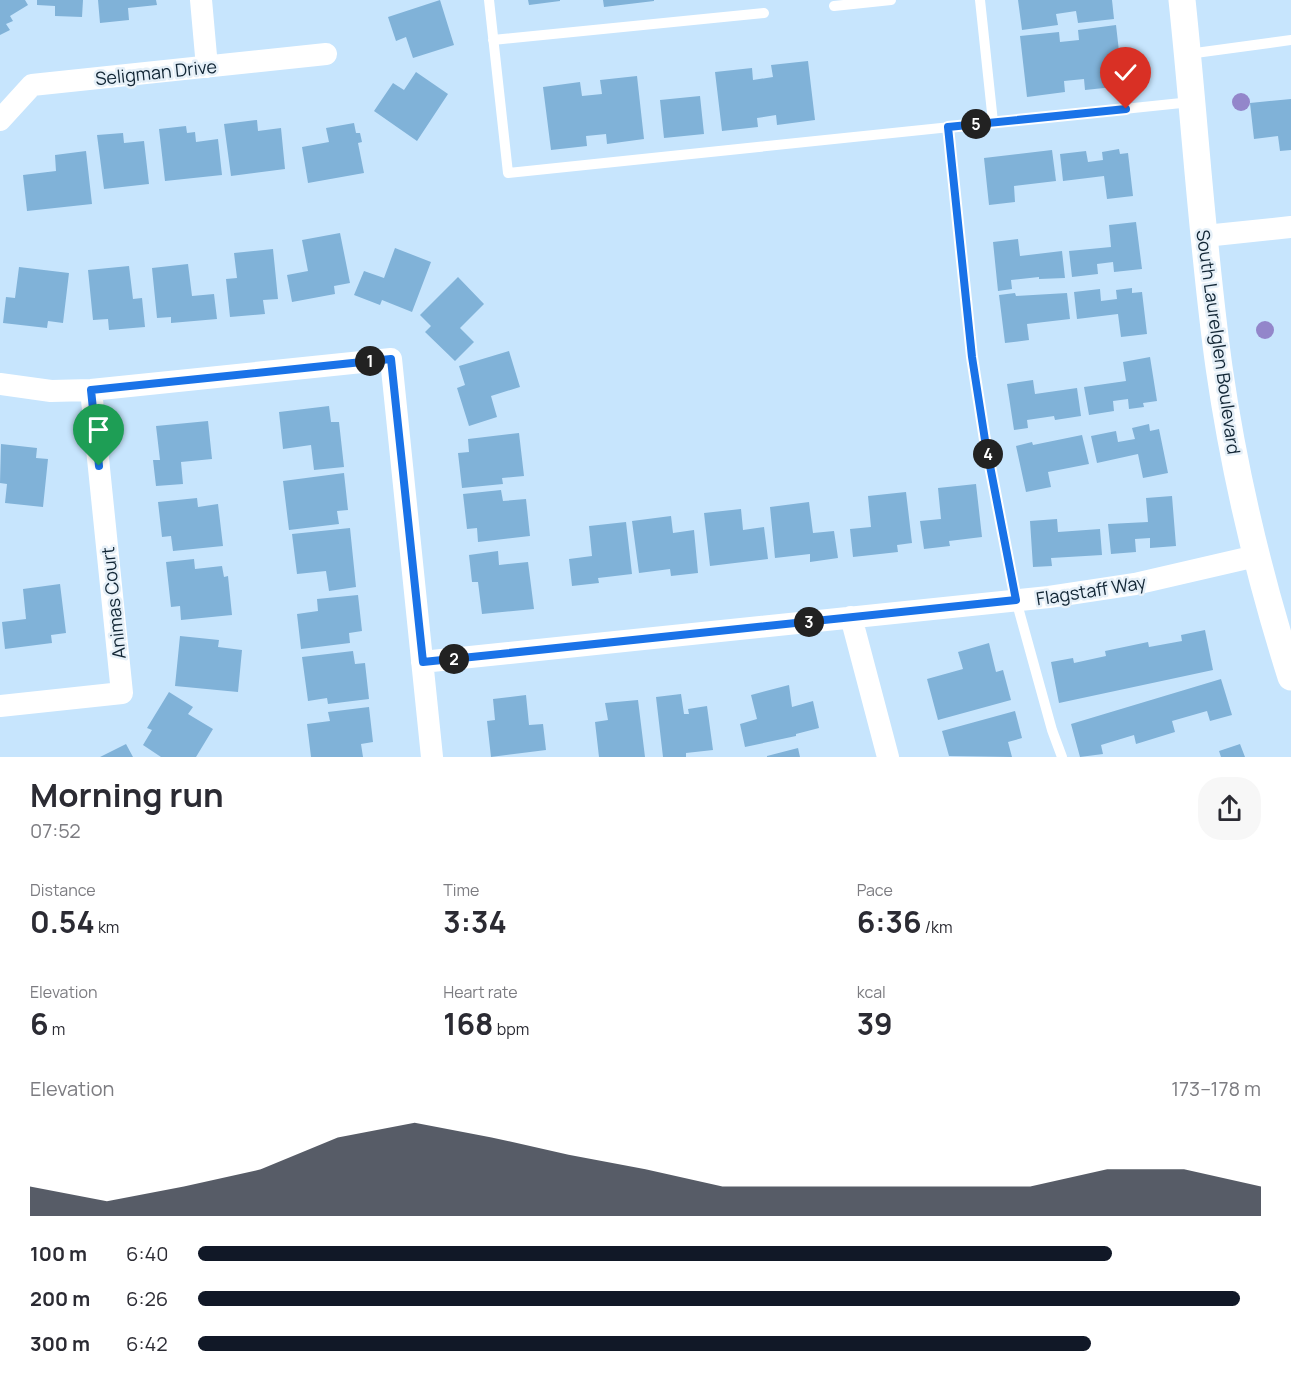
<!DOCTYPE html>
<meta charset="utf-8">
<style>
:root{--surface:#fff;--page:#f7f7f7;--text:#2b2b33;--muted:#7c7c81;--accent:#111827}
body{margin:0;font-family:Manrope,sans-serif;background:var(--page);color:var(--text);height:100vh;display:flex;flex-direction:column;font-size:22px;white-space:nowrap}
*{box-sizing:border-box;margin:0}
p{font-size:20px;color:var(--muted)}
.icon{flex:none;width:33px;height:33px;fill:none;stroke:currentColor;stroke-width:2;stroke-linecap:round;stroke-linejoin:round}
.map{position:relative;height:757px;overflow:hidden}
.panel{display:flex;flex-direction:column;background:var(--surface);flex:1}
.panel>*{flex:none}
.pin{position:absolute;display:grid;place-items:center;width:51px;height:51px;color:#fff;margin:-62px -26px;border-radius:50% 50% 50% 0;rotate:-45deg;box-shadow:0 0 6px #0007}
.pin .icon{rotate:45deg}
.km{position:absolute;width:30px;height:30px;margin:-15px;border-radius:50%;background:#222;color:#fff;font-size:16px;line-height:30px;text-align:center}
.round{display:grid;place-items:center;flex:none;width:63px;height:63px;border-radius:24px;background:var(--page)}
.head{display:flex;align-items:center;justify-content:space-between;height:102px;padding:0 30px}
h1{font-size:33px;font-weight:700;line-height:45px}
.metrics{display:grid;grid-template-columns:repeat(3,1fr);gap:9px;height:102px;padding:6px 30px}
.metrics div{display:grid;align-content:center}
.metrics b{font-size:30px;font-weight:700}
.metrics small{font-size:16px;font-weight:400}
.metrics p{font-size:16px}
.chart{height:168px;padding:12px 30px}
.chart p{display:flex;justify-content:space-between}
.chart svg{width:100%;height:108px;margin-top:6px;fill:var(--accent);opacity:.7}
ul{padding:0 30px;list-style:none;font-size:20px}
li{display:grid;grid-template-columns:96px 72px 1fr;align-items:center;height:45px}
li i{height:15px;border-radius:8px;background:var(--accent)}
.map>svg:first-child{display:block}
.building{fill:#80b2d8}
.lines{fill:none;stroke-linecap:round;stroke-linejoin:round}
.service{stroke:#fff;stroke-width:10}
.minor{stroke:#fff;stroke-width:22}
.tertiary{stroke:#fff;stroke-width:27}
.tree{fill:#9386ca}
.route-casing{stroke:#fff;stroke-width:12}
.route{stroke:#1a73e8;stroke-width:8}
.labels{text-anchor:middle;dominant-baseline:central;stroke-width:5;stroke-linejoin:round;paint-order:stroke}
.street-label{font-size:18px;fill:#122635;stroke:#e6f0f8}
</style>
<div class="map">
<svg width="1291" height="757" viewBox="0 0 1291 757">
<rect width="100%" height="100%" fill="#c7e5fd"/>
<path class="building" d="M0,0H25L28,5L10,16L13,21L6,24L10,30L0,35Z
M37,0H83L82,17L55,16V6L37,5Z
M98,0H156L157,5L128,8L129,20L100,23Z
M440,0L454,45L413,58L406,37L396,41L388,17Z
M528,0H560V1L529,5Z
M603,0H654V1L604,7Z
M1018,0H1112L1114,19L1078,23L1076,11L1056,14L1058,25L1022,30Z
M1116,25L1123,86L1085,90L1084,79L1064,81L1065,92L1027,97L1020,36L1059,32L1060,42L1079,40L1078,30Z
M808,61L815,120L777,125L776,115L757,118L758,127L722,131L715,72L752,68L753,80L773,77L771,65Z
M416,72L448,94L417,141L374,111L393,83L404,90Z
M637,76L644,139L607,144L606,134L586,136L587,146L551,150L543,87L580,82L582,96L602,94L600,80Z
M700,96L704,134L664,138L660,100Z
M1291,99V150L1280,151L1278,136L1254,139L1250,103Z
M257,120L258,131L281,128L285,169L231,176L224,124Z
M354,123L356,133H360L362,142L358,143L364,173L308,183L302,147L329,142L326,128Z
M186,126L187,133L195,132L196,142L218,139L222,175L165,181L159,129Z
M123,133L124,143L144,141L149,184L104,189L97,135Z
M1119,149L1120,154L1128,153L1133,196L1107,199L1104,176L1063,181L1060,154L1086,151L1088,162L1103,160L1102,152Z
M1052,150L1056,181L1014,186L1015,202L989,205L984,158Z
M86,151L92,204L27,211L23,175L56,171L55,155Z
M1136,222L1142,269L1114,272L1113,262L1097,264L1098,274L1072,277L1069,251L1111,247L1109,225Z
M340,233L350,283L334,286L335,294L292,302L287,275L308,271L302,240Z
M1018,239L1020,256L1062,251L1065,278L1039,279V277L1011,280L1012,289L998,291L993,242Z
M395,248L431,262L412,312L382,300L380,305L354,295L364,271L384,278Z
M273,249L278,299L263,300L265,314L230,317L226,279L237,278L234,253Z
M188,264L192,296L214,294L217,319L171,323V317L157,318L152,268Z
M129,266L133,299L142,298L145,327L109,330L108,319L93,320L88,270Z
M19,267L69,273L63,323L48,321L47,328L3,323L6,297L15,298Z
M458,277L484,304L460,328L474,342L455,361L425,332L431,326L420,315Z
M1132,288V293L1142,292L1147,334L1121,337L1118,314L1077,319L1074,292L1100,289L1101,301L1117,299L1116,290Z
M1015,293L1016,296L1067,293L1070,319L1027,324L1029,340L1005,343L999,295Z
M509,351L520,387L491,396L497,417L469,426L457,388L465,385L459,366Z
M1150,357L1157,401L1143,403L1144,407L1129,409L1128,399L1113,401L1114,411L1089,415L1084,387L1126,381L1123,362Z
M1033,380L1035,394L1077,388L1081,416L1055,420L1054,416L1027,420L1028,428L1014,430L1007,384Z
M329,406L331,422H339L344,467L314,470L311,445L283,449L279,412Z
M208,421L212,459L181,462L183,484L156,486L153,460H160L156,426Z
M1149,424L1150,431L1159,429L1168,473L1143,478L1138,454L1097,463L1091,436L1116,431L1118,442L1135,439L1132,428Z
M519,433L524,476L502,478L503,484L462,488L458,453L469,452L468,439Z
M1082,435L1089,464L1048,472L1051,487L1026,492L1016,446L1032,442L1033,445Z
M1,444L37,448L36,458L48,459L43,507L5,503L7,484L0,483Z
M344,473L348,510L337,511L339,524L289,530L283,481Z
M976,484L982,537L949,541L950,546L924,549L920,521L941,519L938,488Z
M501,490L503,501L526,499L530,536L478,542L477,528L467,529L463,494Z
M906,492L912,543L897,545L898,552L853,557L850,529L871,527L868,496Z
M1172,496L1176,546L1150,548V538L1135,539L1136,552L1111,554L1108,524L1148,522L1146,498Z
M197,498L198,507L218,504L223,546L173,551L171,536L162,537L158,502Z
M809,502L813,533L834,531L838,558L810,562V554L775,558L770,507Z
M741,509L743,530L764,527L768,559L710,566L704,513Z
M671,516L673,533L694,530L698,573L671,576L670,569L639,573L632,521Z
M1057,519L1058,532L1100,529L1102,555L1051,558L1052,566L1033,567L1030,521Z
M626,522L632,574L598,578L599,583L572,586L569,559L592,556L589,526Z
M350,528L356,587L329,591L326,571L297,574L292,534Z
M498,551L499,565L528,562L534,609L482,614L478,582H472L469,555Z
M194,559L195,569L222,566L224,577L228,576L232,615L181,620L180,606L171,607L166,562Z
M60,584L66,633L51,635L52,643L5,649L2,622L26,619L23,589Z
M358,595L362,631L349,633L350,643L301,649L297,614L318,611L317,599Z
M1205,630L1213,670L1059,703L1051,662L1073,658L1074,663L1106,656L1105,651L1148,642L1149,647L1182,641L1181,635Z
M180,636L219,640L218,647L242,650L238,692L175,686Z
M989,643L996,672L1003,670L1011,700L938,720L927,679L963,669L958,652Z
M353,651L355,664L365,663L369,699L328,704L327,698L308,701L302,657Z
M1221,679L1232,715L1210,721L1207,711L1172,721L1175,732L1136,744L1134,735L1101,745L1103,754L1080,757L1071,724Z
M789,685L792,707L813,701L819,728L796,734V736L745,747L740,724L757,719L751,695Z
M169,692L193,707L188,714L213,729L196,757H161L143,745L152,730L147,728Z
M681,694L684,714H689L688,709L707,706L713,750L686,753V757H663L656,697Z
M526,695L529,725L543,724L546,750L491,757L487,721L495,720L493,699Z
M638,700L645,757H599L595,722L608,720L605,703Z
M369,707L373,742L361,744L363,757H311L307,724L330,721L328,712Z
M1015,711L1022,738L1008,742L1012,757L949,756L942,731Z
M126,744L133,757H100Z
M1240,744L1245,757H1221L1219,751Z
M798,748L800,757H767V756Z"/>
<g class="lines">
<path class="service" d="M489,0L508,173L1191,102
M980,0L993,122
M834,6L891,0
M493,40L764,13
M1188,54L1291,40
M948,127L972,357L985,440L1016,600L1052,730L1062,757"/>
<path class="minor" d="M201,0L207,67
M0,120L32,85L326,54
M1205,236L1291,227
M0,384L51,391L91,390L391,359L432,757
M851,617L888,757
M422,662L1049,597L1135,584L1256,556
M0,706L122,693L91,390"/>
<path class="tertiary" d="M1182,0C1195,122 1202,245 1219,367C1234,472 1259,576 1291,677"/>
</g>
<g class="tree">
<circle cx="1241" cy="102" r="9"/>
<circle cx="1265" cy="330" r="9"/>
</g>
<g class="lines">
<g class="route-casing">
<path id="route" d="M99,466L91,390L391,359L423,662L1016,600L985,440L972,357L948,127L1126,109"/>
</g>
<use href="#route" class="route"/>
</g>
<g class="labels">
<g class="street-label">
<text transform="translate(156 72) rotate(-6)">Seligman Drive</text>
<text transform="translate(1219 342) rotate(82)">South Laurelglen Boulevard</text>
<text transform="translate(1091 590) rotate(-9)">Flagstaff Way</text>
<text transform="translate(113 603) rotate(-96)">Animas Court</text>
</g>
</g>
</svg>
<div class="pin" style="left:99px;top:466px;background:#1e9e55"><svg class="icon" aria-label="arrive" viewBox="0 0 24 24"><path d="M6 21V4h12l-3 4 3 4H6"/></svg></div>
<div class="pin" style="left:1126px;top:109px;background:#d93025"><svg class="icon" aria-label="check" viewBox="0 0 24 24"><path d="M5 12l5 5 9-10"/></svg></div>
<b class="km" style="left:370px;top:361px">1</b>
<b class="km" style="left:454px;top:659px">2</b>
<b class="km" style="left:809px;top:622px">3</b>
<b class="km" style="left:988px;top:454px">4</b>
<b class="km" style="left:976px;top:124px">5</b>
</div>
<section class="panel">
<div class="head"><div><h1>Morning run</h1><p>07:52</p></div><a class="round"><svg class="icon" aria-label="share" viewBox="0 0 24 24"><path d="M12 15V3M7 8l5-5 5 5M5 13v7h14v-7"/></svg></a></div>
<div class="metrics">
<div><p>Distance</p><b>0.54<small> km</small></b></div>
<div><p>Time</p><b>3:34</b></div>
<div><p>Pace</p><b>6:36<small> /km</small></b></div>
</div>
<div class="metrics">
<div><p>Elevation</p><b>6<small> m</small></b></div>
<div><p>Heart rate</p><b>168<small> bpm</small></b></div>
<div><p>kcal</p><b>39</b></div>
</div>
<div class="chart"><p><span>Elevation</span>173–178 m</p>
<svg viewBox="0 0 160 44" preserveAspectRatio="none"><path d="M0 44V32L10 38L20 32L30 25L40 12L50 6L60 12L70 19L80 25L90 32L100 32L110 32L120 32L130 32L140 25L150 25L160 32V44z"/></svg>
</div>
<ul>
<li><b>100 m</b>6:40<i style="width:86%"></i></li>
<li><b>200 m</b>6:26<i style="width:98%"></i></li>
<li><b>300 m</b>6:42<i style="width:84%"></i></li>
</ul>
</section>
